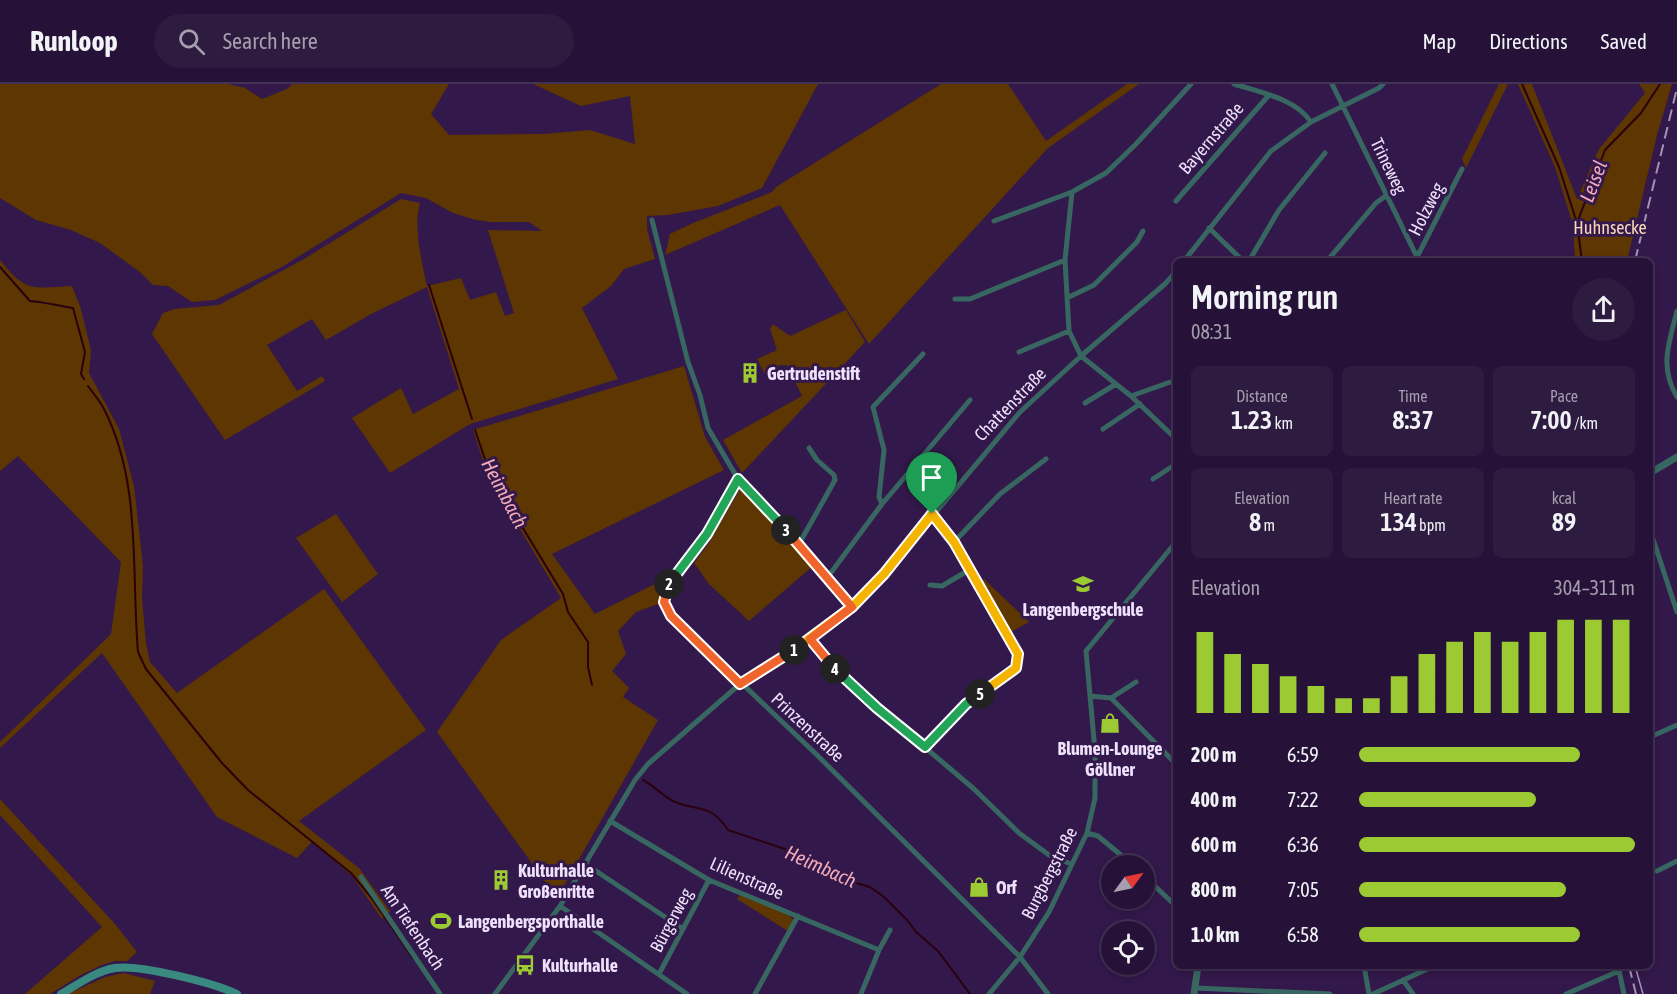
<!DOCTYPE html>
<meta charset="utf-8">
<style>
:root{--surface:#261238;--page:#2e1b40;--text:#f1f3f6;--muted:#a49eae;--line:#423253;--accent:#9cca32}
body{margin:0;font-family:"Asap Condensed",sans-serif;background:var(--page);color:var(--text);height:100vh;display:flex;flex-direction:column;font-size:22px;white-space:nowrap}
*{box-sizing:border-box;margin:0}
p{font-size:20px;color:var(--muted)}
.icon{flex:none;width:33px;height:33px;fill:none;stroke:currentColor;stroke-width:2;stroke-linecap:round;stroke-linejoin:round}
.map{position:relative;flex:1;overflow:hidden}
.drawer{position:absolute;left:1173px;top:174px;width:480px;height:711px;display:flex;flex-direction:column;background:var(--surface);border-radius:9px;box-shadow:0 3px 9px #0003,0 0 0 2px var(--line)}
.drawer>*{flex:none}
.needle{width:39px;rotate:57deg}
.buttons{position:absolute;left:1101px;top:771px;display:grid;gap:12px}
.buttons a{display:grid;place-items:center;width:54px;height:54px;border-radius:50%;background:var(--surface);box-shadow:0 3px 9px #0003,0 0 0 2px var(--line);font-size:30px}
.pin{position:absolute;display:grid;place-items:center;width:51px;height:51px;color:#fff;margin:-62px -26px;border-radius:50% 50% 50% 0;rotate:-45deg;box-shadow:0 0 6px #0007}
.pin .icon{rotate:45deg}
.km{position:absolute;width:30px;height:30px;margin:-15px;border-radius:50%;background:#222;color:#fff;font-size:16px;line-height:30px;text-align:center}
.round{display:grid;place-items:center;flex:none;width:63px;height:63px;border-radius:32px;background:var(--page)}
.summary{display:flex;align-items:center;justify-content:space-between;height:102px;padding:0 18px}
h1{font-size:33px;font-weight:600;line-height:45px}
.metrics{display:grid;grid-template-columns:repeat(3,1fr);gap:9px;height:102px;padding:6px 18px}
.metrics div{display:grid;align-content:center;border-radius:9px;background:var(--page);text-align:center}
.metrics b{font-size:26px;font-weight:600}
.metrics small{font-size:16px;font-weight:400}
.metrics p{font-size:16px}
.chart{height:168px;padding:12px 18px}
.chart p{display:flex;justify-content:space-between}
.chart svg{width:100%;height:108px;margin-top:6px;stroke:var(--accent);stroke-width:6}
ul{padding:0 18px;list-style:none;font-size:20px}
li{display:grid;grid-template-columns:96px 72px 1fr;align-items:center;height:45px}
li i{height:15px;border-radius:8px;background:var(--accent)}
header{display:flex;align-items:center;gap:36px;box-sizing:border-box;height:84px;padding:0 30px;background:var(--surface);border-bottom:2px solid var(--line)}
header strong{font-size:28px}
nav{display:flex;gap:33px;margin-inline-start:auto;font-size:21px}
.search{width:420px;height:54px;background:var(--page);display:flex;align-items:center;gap:15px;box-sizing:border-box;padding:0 21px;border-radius:33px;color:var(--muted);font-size:22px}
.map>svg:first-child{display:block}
.green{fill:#5e3601}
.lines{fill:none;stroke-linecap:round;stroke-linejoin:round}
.stream{stroke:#2a010e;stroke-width:2}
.minor{stroke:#386761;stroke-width:5}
.tertiary{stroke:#386761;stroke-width:7}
.secondary{stroke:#398981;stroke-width:8}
.tram{stroke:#a694b7;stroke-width:1.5}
.rail{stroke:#a694b7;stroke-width:2;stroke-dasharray:12 6;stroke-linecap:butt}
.split-1-casing{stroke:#fff;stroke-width:12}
.split-2-casing{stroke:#fff;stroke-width:12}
.split-3-casing{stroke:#fff;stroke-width:12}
.split-4-casing{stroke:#fff;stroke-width:12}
.split-5-casing{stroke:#fff;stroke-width:12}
.split-6-casing{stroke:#fff;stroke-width:12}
.split-1{stroke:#f5b400;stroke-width:8}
.split-2{stroke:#f0652b;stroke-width:8}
.split-3{stroke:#22a559;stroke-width:8}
.split-4{stroke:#f0652b;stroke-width:8}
.split-5{stroke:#22a559;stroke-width:8}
.split-6{stroke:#f5b400;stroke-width:8}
.labels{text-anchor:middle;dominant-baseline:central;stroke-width:6;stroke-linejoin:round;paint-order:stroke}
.street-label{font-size:18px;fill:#ede1fb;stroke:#33184b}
.park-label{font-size:18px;fill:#fbd8b7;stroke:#33184b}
.poi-label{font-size:18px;font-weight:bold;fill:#ede1fb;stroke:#33184b;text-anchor:start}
.water-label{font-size:20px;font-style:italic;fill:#f2a9b8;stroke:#33184b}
</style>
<header>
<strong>Runloop</strong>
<div class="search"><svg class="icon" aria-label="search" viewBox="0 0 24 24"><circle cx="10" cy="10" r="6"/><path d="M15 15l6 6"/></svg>Search here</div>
<nav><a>Map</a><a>Directions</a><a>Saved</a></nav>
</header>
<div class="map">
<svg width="1677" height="910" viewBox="0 0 1677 910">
<rect width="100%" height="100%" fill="#33184b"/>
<path class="green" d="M0,0H228L245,4L262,15L287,5L292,0H449L431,30L449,51L543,50L590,46L635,60L630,12L581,22L533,0H818L762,104L718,122L668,131L647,132V145L655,175L624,185L611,202L582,224L618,295L470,340L390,389L352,334L401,304L413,330L459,305L427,203L371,230L326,256L312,235L267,261L297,307L322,292L325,297L225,356L152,250L163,229L174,225L219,221L304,175L401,115L420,119C413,142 422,179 427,202L461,194L470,216L496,208L505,232L514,229L488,146L542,147L529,138H491L476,136L453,129L426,114L401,109L280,184L215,216L192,218L168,202L153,201L140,188L100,159L71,146L36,136L0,114Z
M941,0H1008L1046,57L1127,0H1139L1048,64L869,260L780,121L665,171L670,150L693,139L772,108L776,103Z
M1499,0H1508L1466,84L1462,75Z
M1518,0H1532L1577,115L1599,65L1645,9L1639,0H1672L1657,51L1627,177H1575L1573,141L1555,83Z
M0,176C26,209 32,204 72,202L80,222L91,266L89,289L119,345L134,402L143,482L142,514L146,560L150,578L177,609L324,505L426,646L299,737L359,784L390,827L382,835L352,792L312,758L297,774L217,733L102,569L0,664V658L111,550L121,478L18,372L0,387Z
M846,226L865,258L742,389L723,356L802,312L787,281H780L767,294L757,275L777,266L770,245L773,240L790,252Z
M684,282L705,353L724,386L552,470L595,530L663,496L661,519L636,528L618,547L626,570L612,587L629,604L623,613L658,636L557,814L437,648L501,556L561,514L488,391L473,346Z
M741,403L813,482L749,537L709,500L694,479L709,459Z
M336,430L378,490L342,518L296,454Z
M984,495L1029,538L1011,548L981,497Z
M0,715L115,840L137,868L127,877H115L102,881L79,892L50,910H25L102,843L0,731Z
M740,811L789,831L793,836L788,847L737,815Z
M124,889L155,897L150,910H68L105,893Z"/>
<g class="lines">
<path class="stream" d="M1522,0L1559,83L1577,139
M1582,177L1577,139L1605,66L1641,29L1660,0
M0,183L30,217C45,218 58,222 73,224L85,268L81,290L84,295
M429,201L472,335
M88,302C93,309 100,317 104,325C142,399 131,487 138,568L146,585L222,679L248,706L351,789L370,812L413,874
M475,346L490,390L563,510L568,528L588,558V583L592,601
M643,696C654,702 664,713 675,718C700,728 710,719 728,746L809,773L815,779L831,783L843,795L870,803L884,813L908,837L916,848L938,867L970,910"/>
<path class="minor" d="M1234,0C1260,8 1296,15 1311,38
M1332,0L1419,177
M1072,108L1065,176L1069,247L1081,272L1131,312L1176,355
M1176,117L1269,11
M652,136L688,278L700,311L708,344L738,395L707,450L668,502L664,518L671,532L816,670L1020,873L1048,910
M994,137L1072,108L1106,89L1136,60L1191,0
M1209,144L1243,177
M1184,177L1271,67L1311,38L1379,4L1383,0
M1249,177L1279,126L1325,69
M1327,177L1376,119L1387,111
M1415,177L1462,85
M1067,214L1094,201L1137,158L1143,147
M955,215H970L1065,176
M1677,227C1669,259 1659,283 1677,313
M1019,268L1069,247
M1131,312L1176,296
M1085,319L1116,300
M1103,345L1140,320
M738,395L799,460L852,523
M1153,395L1176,380
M882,420L879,413L884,366L873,323L923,270
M1650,446L1677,528
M954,458L1000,410L1046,375
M799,460L835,396L834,391L817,376L809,364
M827,494L882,420L970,316
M930,501L942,502L969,486
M810,555L841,592L974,705L1019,749L1049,771L1071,780
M1090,612L1111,614L1176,680
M1111,614L1136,598
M1650,653L1677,641
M925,663L966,620L1016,584L1018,570L954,458L932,431
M610,737L709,796L879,866
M1087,749L1098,752L1134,782
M584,779L683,845
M1657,787L1677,777
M1144,792L1176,822
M361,793L440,910
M560,822L687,910
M1364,882L1369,910
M1618,882L1624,910
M659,890L709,796
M1403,896L1413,910
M1196,904L1330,910
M495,910L560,822L635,696L648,680L740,600L773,581L852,523L884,490L1020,328L1081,272L1166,199L1176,187
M755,910L798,832
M861,910L879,866L890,846
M989,910L1020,873L1049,828L1087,749L1095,714V667L1086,567L1176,458
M1373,910L1434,882
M1566,910L1619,887"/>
<path class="tertiary" d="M1650,389L1677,373
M1194,910L1198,882"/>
<path class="secondary" d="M61,910C77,901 96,887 115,884C139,880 214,899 237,910"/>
<path class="tram" d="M1635,882L1643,910"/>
<path class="rail" d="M1635,177L1677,4
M1629,882L1636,910"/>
</g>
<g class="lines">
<g class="split-1-casing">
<path id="split-1" d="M794,566L852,523L884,490L932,430"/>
</g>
<g class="split-2-casing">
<path id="split-2" d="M669,500L664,518L671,532L740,600L794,566"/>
</g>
<g class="split-3-casing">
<path id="split-3" d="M669,500L707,450L738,395L786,446"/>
</g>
<g class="split-4-casing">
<path id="split-4" d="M786,446L852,523L810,555L835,585"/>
</g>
<g class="split-5-casing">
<path id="split-5" d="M835,585L877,624L925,663L966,620L980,610"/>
</g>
<g class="split-6-casing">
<path id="split-6" d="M932,430L954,458L1018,570L1016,584L980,610"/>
</g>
<use href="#split-1" class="split-1"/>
<use href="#split-2" class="split-2"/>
<use href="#split-3" class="split-3"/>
<use href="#split-4" class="split-4"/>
<use href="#split-5" class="split-5"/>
<use href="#split-6" class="split-6"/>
</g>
<defs>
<g id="building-bare" transform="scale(1.62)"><path d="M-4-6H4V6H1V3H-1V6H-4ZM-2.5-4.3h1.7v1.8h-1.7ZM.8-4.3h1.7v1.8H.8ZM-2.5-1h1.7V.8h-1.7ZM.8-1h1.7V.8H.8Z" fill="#9cca32" stroke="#33184b" stroke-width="2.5" paint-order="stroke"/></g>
<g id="school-bare" transform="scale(1.62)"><path d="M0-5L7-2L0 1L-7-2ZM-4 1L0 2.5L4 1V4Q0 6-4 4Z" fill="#9cca32" stroke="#33184b" stroke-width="2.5" paint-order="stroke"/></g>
<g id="shop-bare" transform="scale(1.62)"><path d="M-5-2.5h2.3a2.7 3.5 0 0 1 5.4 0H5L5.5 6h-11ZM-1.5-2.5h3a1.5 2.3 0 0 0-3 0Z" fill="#9cca32" stroke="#33184b" stroke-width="2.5" paint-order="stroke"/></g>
<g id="stadium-bare" transform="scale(1.62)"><path d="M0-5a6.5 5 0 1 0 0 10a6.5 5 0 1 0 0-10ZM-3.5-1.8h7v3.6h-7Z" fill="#9cca32" stroke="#33184b" stroke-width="2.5" paint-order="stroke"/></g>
<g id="bus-bare" transform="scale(1.62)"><path d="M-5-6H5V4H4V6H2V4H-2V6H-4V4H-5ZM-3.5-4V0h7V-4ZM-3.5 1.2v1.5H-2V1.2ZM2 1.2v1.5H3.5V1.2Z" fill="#9cca32" stroke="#33184b" stroke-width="2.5" paint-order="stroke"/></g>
</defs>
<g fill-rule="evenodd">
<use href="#building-bare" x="750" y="289"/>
<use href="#school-bare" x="1083" y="500"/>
<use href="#shop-bare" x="1110" y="639"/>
<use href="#building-bare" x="501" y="796"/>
<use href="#shop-bare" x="979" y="803"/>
<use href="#stadium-bare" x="441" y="837"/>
<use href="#bus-bare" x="525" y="881"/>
</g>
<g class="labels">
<g class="street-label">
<text transform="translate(1211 54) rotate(-49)">Bayernstraße</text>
<text transform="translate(1389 82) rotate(64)">Trineweg</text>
<text transform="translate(1426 125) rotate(-63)">Holzweg</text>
<text transform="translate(1010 320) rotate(-46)">Chattenstraße</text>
<text transform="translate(808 643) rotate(43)">Prinzenstraße</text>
<text transform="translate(1049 789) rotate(-63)">Burgbergstraße</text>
<text transform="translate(747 794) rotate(24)">Lilienstraße</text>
<text transform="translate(671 836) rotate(-62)">Bürgerweg</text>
<text transform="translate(413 843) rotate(56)">Am Tiefenbach</text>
</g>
<g class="park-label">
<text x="1610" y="143">Huhnsecke</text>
</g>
<g class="poi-label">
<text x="767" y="289">Gertrudenstift</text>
<text x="1083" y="525" text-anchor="middle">Langenbergschule</text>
<text x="1110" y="664" text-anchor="middle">Blumen-Lounge<tspan x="1110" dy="21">Göllner</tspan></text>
<text x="518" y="786">Kulturhalle<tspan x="518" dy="21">Großenritte</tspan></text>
<text x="996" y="803">Orf</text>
<text x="458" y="837">Langenbergsporthalle</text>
<text x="542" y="881">Kulturhalle</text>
</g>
<g class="water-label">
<text transform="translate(1593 97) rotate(-69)">Leisel</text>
<text transform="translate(505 409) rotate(62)">Heimbach</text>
<text transform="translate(821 782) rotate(24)">Heimbach</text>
</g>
</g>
</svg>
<div class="buttons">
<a><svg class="needle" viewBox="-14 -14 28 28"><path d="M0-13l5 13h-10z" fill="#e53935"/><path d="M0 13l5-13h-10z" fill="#a49eae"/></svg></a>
<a><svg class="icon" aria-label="locate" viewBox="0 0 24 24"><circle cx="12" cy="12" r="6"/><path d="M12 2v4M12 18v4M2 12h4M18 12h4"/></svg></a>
</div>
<div class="pin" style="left:932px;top:430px;background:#1e9e55"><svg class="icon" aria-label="arrive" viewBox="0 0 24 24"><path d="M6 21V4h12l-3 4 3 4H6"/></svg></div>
<b class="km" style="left:794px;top:566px">1</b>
<b class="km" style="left:669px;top:500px">2</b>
<b class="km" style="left:786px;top:446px">3</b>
<b class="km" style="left:835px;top:585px">4</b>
<b class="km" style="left:980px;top:610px">5</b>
<section class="drawer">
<div class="summary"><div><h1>Morning run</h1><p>08:31</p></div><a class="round"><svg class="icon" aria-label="share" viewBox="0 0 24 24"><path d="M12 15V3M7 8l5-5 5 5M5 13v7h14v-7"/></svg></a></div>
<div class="metrics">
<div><p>Distance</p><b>1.23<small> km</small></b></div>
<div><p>Time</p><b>8:37</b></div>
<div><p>Pace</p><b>7:00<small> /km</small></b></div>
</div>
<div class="metrics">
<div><p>Elevation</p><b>8<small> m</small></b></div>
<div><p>Heart rate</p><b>134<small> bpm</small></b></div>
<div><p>kcal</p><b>89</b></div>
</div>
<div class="chart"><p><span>Elevation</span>304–311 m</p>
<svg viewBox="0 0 160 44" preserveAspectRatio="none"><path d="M5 44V11M15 44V20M25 44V24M35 44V29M45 44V33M55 44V38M65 44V38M75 44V29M85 44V20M95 44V15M105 44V11M115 44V15M125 44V11M135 44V6M145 44V6M155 44V6"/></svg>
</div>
<ul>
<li><b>200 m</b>6:59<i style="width:80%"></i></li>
<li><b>400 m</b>7:22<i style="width:64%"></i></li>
<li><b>600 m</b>6:36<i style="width:100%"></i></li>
<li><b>800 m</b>7:05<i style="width:75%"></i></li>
<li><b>1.0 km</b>6:58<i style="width:80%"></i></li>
</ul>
</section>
</div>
